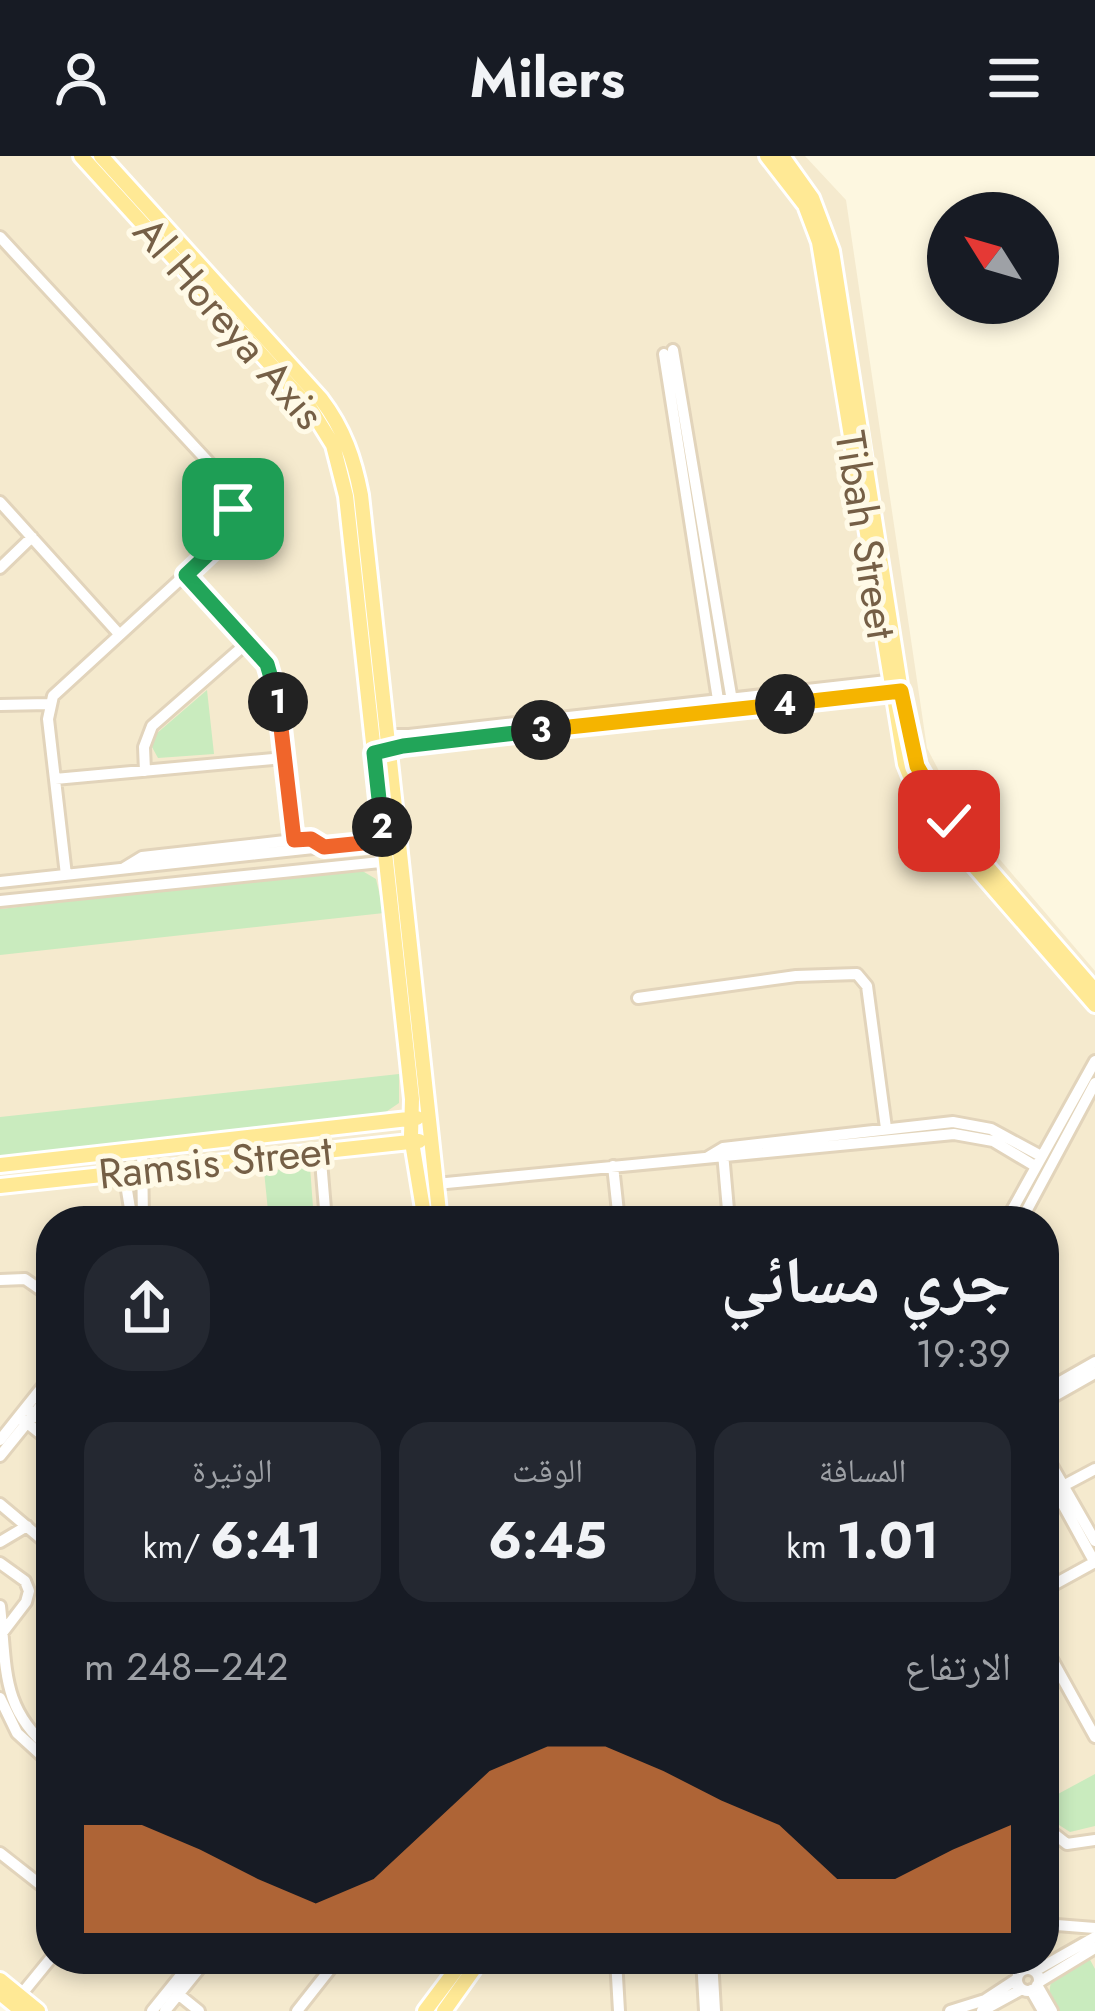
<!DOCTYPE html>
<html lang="ar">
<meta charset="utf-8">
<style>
:root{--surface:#171b24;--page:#242831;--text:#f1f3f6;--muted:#9ea1a6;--accent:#ee833e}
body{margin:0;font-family:Jost,"Noto Naskh Arabic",sans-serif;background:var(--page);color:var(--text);direction:rtl;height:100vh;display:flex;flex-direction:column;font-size:45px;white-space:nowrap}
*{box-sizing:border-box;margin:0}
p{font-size:39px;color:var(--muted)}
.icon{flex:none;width:66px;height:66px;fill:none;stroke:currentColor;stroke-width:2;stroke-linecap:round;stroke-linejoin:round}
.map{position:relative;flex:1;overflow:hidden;direction:ltr}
.panel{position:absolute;left:36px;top:1050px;width:1023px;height:768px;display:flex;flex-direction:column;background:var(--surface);border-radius:48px;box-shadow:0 6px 18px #0003;direction:rtl}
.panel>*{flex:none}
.needle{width:78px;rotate:307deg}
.fabs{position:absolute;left:927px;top:36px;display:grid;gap:24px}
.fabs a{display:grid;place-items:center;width:132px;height:132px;border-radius:50%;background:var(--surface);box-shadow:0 6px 18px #0003;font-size:60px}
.pin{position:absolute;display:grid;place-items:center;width:102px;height:102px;color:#fff;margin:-51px;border-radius:24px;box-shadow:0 6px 18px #0006}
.km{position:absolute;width:60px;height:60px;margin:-30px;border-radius:50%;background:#222;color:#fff;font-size:33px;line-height:60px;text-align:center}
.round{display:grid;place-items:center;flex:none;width:126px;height:126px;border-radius:48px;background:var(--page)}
.overview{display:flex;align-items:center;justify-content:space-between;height:204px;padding:0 48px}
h1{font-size:66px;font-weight:700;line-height:90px}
.metrics{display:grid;grid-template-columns:repeat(3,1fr);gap:18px;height:204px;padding:12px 48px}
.metrics div{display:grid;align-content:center;border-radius:30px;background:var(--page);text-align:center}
.metrics b{font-size:51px;font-weight:700}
.metrics small{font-size:33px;font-weight:400}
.metrics p{font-size:33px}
.chart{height:336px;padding:24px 48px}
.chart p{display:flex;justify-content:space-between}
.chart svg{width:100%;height:216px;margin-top:12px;fill:var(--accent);opacity:.7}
header{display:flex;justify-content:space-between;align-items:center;height:156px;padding:0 48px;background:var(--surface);font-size:54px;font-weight:700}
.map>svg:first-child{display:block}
.residential{fill:#f5eace;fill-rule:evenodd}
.green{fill:#c9ebbe}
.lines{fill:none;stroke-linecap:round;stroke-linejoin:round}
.minor-casing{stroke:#e2d4bb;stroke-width:16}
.major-casing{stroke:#fff;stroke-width:20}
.minor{stroke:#fff;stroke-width:10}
.major{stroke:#ffe995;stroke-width:14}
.split-1-casing{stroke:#fff;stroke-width:24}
.split-2-casing{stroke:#fff;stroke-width:24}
.split-3-casing{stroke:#fff;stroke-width:24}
.split-4-casing{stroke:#fff;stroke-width:24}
.split-5-casing{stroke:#fff;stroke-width:24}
.split-1{stroke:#22a559;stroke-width:15}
.split-2{stroke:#f0652b;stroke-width:15}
.split-3{stroke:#22a559;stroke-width:15}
.split-4{stroke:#f5b400;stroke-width:15}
.split-5{stroke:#f5b400;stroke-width:15}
.labels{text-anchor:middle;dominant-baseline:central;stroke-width:10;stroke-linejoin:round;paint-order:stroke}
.street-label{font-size:42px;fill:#755f46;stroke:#fffae7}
</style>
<header><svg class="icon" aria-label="menu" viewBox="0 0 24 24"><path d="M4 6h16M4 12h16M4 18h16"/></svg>Milers<svg class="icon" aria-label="person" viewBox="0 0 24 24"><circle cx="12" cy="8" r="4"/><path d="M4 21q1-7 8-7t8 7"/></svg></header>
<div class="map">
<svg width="1095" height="1855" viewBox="0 0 1095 1855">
<rect width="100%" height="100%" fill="#fdf7e0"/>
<path class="residential" d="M0,0H805L846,44L927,592L962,659L1095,815V1855H34L0,1828ZM51,1065H1044V1803H51Z"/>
<path class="green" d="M207,534L214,598L158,602L152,591L156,578Z
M359,713L376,723L384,757L0,799V753Z
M399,918V947L380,960L0,1002V961Z
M310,1011L313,1051L282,1057V1054L268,1055L264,1015Z
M1095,1618V1670L1070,1676L1059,1669L1045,1645Z
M1088,1800L1095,1813V1855H1057L1049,1839L1051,1824Z"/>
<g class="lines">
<g class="minor-casing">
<path id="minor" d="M0,81L214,312C233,336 239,359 221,386L53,540L48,563L66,719
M673,194L732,545
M664,198L719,550
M0,346L119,478
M0,412L32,381
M186,419L272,517L294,684
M0,549L49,548
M371,579H409L896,524
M382,594L900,535
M145,615L144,591L152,570L248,486
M55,623L284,602
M124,712L142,701L294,684L311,683L324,691
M0,726L397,683
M0,745L400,704
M638,842L796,820L857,818L867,830L886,972
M142,994L143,1065
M113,997L125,1022L132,1065
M723,997L729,1065
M708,1001L723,992L953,966L991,973L1041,1000
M321,1005L326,1065
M613,1010L619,1065
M436,1028L954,978L993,985L1035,1010
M1006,1065L1095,905
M1021,1065L1095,927
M0,1124L25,1123L51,1141
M1044,1235L1095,1206
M1044,1246L1095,1217
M30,1255L51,1272
M21,1262L51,1286
M0,1284L51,1220
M1044,1296L1095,1385
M0,1300L51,1237
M1044,1314L1095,1407
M1063,1330L1095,1313
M0,1348L51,1391
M0,1386L27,1370
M0,1407L25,1425L29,1435L26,1446L3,1476
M1044,1434L1095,1406
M0,1450C7,1512 0,1552 51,1594
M1044,1489L1095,1581
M0,1542L17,1577L51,1608
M1044,1670L1067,1688L1095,1684
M0,1697L51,1737
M1044,1768L1095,1772
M616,1803L619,1855
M702,1803L705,1855
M712,1803L715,1855
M1017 1824a11 11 0 1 1 22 0a11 11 0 1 1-22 0Z
M1035,1815L1095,1781
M1039,1826L1095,1792
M1037,1829L1052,1855
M1031,1834L1043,1855
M178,1838L199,1855
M20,1840L51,1802
M152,1855L194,1803
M165,1855L207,1803
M297,1855L338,1803
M950,1855L985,1844L1017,1823
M982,1855L1022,1833"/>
</g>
<g class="major-casing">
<path id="major" d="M81,0L310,252L333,289L346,340L412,943L411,980L425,1065
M101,0L321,243C344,273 354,303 361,339L440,1065
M767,0L805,49L819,86L905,608L916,635L941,672L1095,849
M782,0L812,42L832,95L901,535L917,610L931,639L958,677L1095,835
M0,1009L417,962
M0,1030L419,985
M0,1824L38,1855
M0,1837L22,1855
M425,1855L464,1803
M444,1855L481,1803"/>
</g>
<use href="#minor" class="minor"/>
<use href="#major" class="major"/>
</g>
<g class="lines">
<g class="split-1-casing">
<path id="split-1" d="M233,353L221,386L186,419L267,508L278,546"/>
</g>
<g class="split-2-casing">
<path id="split-2" d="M278,546L294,684L311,683L324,691L383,685L382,671"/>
</g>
<g class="split-3-casing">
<path id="split-3" d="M382,671L374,597L403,590L541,574"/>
</g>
<g class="split-4-casing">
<path id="split-4" d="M541,574L785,548"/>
</g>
<g class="split-5-casing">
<path id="split-5" d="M785,548L901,535L917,610L949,665"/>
</g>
<use href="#split-1" class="split-1"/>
<use href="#split-2" class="split-2"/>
<use href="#split-3" class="split-3"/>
<use href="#split-4" class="split-4"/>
<use href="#split-5" class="split-5"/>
</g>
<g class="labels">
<g class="street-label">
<text transform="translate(229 167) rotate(49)">Al Horeya Axis</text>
<text transform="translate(866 379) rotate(81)">Tibah Street</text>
<text transform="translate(215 1006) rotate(-6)">Ramsis Street</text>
</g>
</g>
</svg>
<div class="fabs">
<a><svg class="needle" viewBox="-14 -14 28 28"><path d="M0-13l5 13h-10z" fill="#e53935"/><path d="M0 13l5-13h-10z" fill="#9ea1a6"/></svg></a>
</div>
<div class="pin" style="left:233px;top:353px;background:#1e9e55"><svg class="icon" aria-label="arrive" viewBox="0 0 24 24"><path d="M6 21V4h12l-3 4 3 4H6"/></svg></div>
<div class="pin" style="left:949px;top:665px;background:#d93025"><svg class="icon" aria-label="check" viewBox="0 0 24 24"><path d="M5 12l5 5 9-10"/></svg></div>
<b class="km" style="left:278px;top:546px">1</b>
<b class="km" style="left:382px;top:671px">2</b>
<b class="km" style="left:541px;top:574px">3</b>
<b class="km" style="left:785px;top:548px">4</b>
<section class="panel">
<div class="overview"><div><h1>جري مسائي</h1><p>19:39</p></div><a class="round"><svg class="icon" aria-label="share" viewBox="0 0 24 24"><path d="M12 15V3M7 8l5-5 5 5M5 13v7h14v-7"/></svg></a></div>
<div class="metrics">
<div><p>المسافة</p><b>1.01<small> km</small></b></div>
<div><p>الوقت</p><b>6:45</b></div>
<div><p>الوتيرة</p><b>6:41<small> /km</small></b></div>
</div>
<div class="chart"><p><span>الارتفاع</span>242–248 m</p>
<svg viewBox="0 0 160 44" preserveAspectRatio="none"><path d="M0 44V22L10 22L20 27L30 33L40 38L50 33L60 22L70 11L80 6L90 6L100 11L110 17L120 22L130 33L140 33L150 27L160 22V44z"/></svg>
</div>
</section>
</div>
